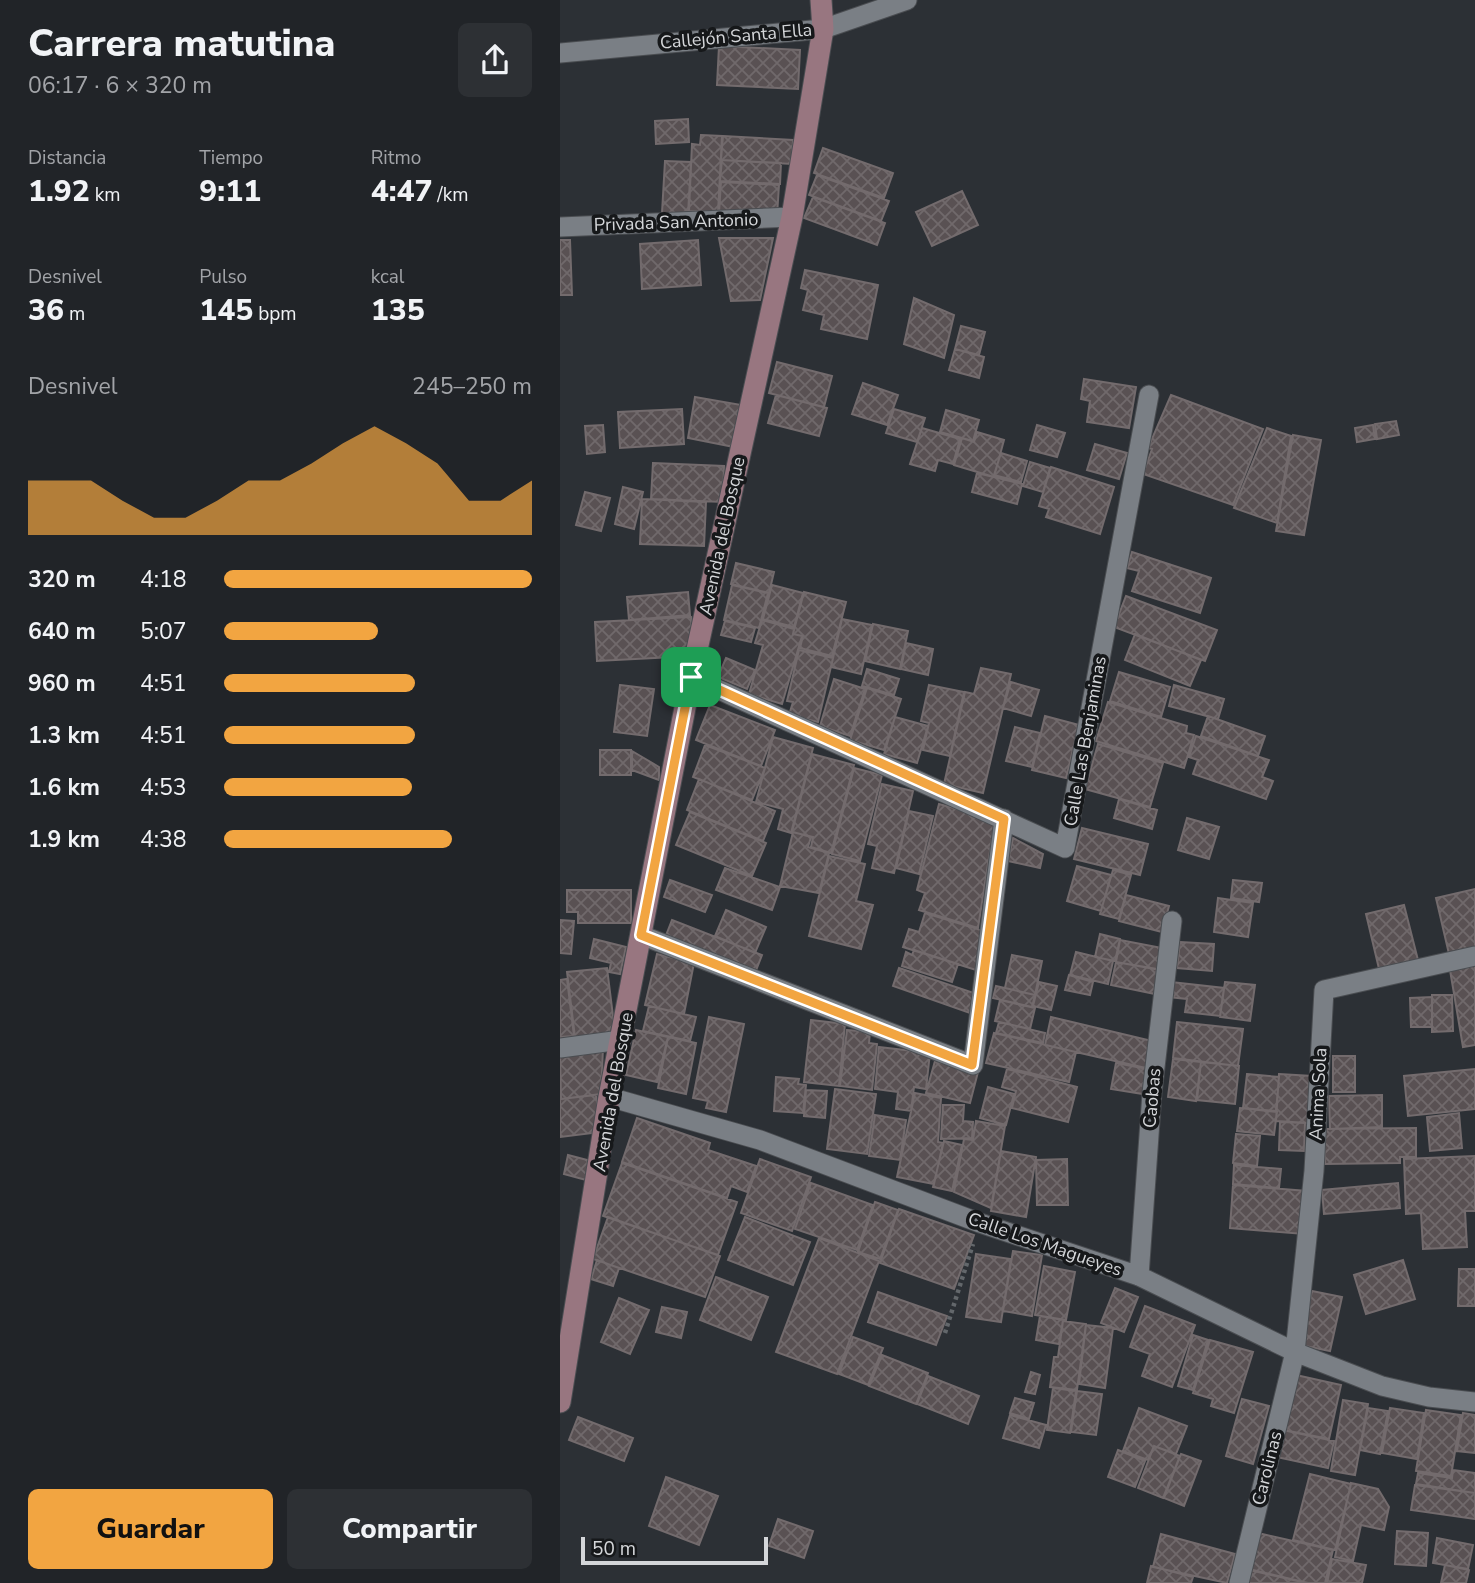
<!DOCTYPE html>
<html lang="es">
<meta charset="utf-8">
<style>
:root{--surface:#212428;--page:#2d3034;--text:#f1f3f6;--muted:#a2a4a8;--accent:#f2a541}
body{margin:0;font-family:"Nunito Sans",sans-serif;background:var(--page);color:var(--text);height:100vh;display:flex;flex-direction:column;font-size:26px;white-space:nowrap}
*{box-sizing:border-box;margin:0}
p{font-size:23px;color:var(--muted)}
.icon{flex:none;width:38px;height:38px;fill:none;stroke:currentColor;stroke-width:2;stroke-linecap:round;stroke-linejoin:round}
.map{position:relative;flex:1;overflow:hidden}
.details{display:flex;flex-direction:column;background:var(--surface);width:560px}
.details>*{flex:none}
.scale{position:absolute;left:21px;bottom:18px;width:187px;box-sizing:border-box;padding-left:7px;border:4px solid #d4d6d9;border-top:0;font-size:19px;line-height:24px;white-space:nowrap;color:#d4d6d9;-webkit-text-stroke:5px #16181a;paint-order:stroke}
.pin{position:absolute;display:grid;place-items:center;width:60px;height:60px;color:#fff;margin:-30px;border-radius:14px;box-shadow:0 4px 10px #0006}
.round{display:grid;place-items:center;flex:none;width:74px;height:74px;border-radius:10px;background:var(--page)}
.overview{display:flex;align-items:center;justify-content:space-between;height:119px;padding:0 28px}
h1{font-size:38px;font-weight:800;line-height:52px}
.figures{display:grid;grid-template-columns:repeat(3,1fr);gap:10px;height:119px;padding:7px 28px}
.figures div{display:grid;align-content:center}
.figures b{font-size:30px;font-weight:800}
.figures small{font-size:19px;font-weight:400}
.figures p{font-size:19px}
.chart{height:196px;padding:14px 28px}
.chart p{display:flex;justify-content:space-between}
.chart svg{width:100%;height:126px;margin-top:7px;fill:var(--accent);opacity:.7}
.cta{display:flex;gap:14px;margin-top:auto;padding:14px 28px}
.cta a{flex:1;height:80px;border-radius:10px;background:var(--accent);color:#111;font-size:28px;font-weight:800;line-height:80px;text-align:center}
.cta a+a{background:var(--page);color:var(--text)}
ul{padding:0 28px;list-style:none;font-size:23px}
li{display:grid;grid-template-columns:112px 84px 1fr;align-items:center;height:52px}
li i{height:18px;border-radius:9px;background:var(--accent)}
main{display:flex;flex:1;min-height:0}
.map>svg:first-child{display:block}
.building{fill:url(#building-cross-hatch);stroke:#736b6d;stroke-width:2}
.lines{fill:none;stroke-linecap:round;stroke-linejoin:round}
.street-casing{stroke:#4a4d51;stroke-width:21}
.secondary-casing{stroke:#4a4d51;stroke-width:23}
.path{stroke:#63676b;stroke-width:4.5;stroke-dasharray:3.5 3.5;stroke-linecap:butt}
.street{stroke:#7a7f85;stroke-width:19}
.secondary{stroke:#987680;stroke-width:21}
.route-casing{stroke:#fff;stroke-width:14}
.route{stroke:#f2a541;stroke-width:9}
.labels{text-anchor:middle;dominant-baseline:central;stroke-width:7;stroke-linejoin:round;paint-order:stroke}
.street-label{font-size:18px;fill:#d4d6d9;stroke:#16181a}
</style>
<main>
<section class="details">
<div class="overview"><div><h1>Carrera matutina</h1><p>06:17 · 6 × 320 m</p></div><a class="round"><svg class="icon" aria-label="share" viewBox="0 0 24 24"><path d="M12 15V3M7 8l5-5 5 5M5 13v7h14v-7"/></svg></a></div>
<div class="figures">
<div><p>Distancia</p><b>1.92<small> km</small></b></div>
<div><p>Tiempo</p><b>9:11</b></div>
<div><p>Ritmo</p><b>4:47<small> /km</small></b></div>
</div>
<div class="figures">
<div><p>Desnivel</p><b>36<small> m</small></b></div>
<div><p>Pulso</p><b>145<small> bpm</small></b></div>
<div><p>kcal</p><b>135</b></div>
</div>
<div class="chart"><p><span>Desnivel</span>245–250 m</p>
<svg viewBox="0 0 160 44" preserveAspectRatio="none"><path d="M0 44V25L10 25L20 25L30 32L40 38L50 38L60 32L70 25L80 25L90 19L100 12L110 6L120 12L130 19L140 32L150 32L160 25V44z"/></svg>
</div>
<ul>
<li><b>320 m</b>4:18<i style="width:100%"></i></li>
<li><b>640 m</b>5:07<i style="width:50%"></i></li>
<li><b>960 m</b>4:51<i style="width:62%"></i></li>
<li><b>1.3 km</b>4:51<i style="width:62%"></i></li>
<li><b>1.6 km</b>4:53<i style="width:61%"></i></li>
<li><b>1.9 km</b>4:38<i style="width:74%"></i></li>
</ul>
<div class="cta"><a>Guardar</a><a>Compartir</a></div>
</section>
<div class="map">
<svg width="915" height="1583" viewBox="0 0 915 1583">
<defs>
<pattern id="building-cross-hatch" width="8" height="8" patternUnits="userSpaceOnUse" patternTransform="scale(1.75)"><rect width="8" height="8" fill="#595153"/><path d="M0 0l8 8M0 8l8-8" fill="none" stroke="#70696b"/></pattern>
</defs>
<rect width="100%" height="100%" fill="#2c3035"/>
<path class="building" d="M159,46L240,50L238,89L157,85Z
M128,119L129,142L96,144L95,121Z
M141,135L162,136L158,212L129,211L132,144L140,145Z
M163,136L233,140L232,164L161,160Z
M263,148L333,173L324,198L254,173Z
M162,160L221,163L220,184L160,181Z
M105,161L131,162L128,214L102,213Z
M257,175L329,201L321,221L249,195Z
M161,182L219,185L217,216L159,213Z
M402,191L418,225L372,246L356,212Z
M253,197L325,223L317,245L244,218Z
M159,238H213L200,300L171,301Z
M0,240H10L12,295H0Z
M138,240L141,285L82,289L80,244Z
M245,270L318,285L307,339L261,329L264,315L243,310L248,290L241,288Z
M354,298L394,315L384,358L344,344Z
M401,326L425,332L419,355L395,349Z
M395,349L424,357L419,378L389,370Z
M217,362L272,376L264,407L209,393Z
M524,379L576,387L569,428L527,422L530,401L521,399Z
M303,383L338,395L327,425L292,414Z
M216,395L267,408L259,436L208,423Z
M611,395L703,429L673,505L583,474L592,449L588,448Z
M135,397L187,406L179,448L128,438Z
M122,409L124,444L60,448L58,412Z
M334,409L365,418L357,442L326,433Z
M386,410L419,420L413,441L380,432Z
M836,421L839,435L817,439L815,424Z
M43,425L45,452L27,454L25,426Z
M477,425L505,433L497,457L470,450Z
M813,425L815,439L797,442L795,428Z
M362,428L400,439L393,464L378,460L375,471L350,464Z
M707,428L731,436L717,523L674,508Z
M417,432L444,440L434,477L394,465L402,438L414,442Z
M733,435L761,440L744,535L716,531Z
M535,444L567,453L559,479L527,470Z
M441,453L467,461L461,482L434,475Z
M470,462L490,468L483,492L463,486Z
M93,463L164,466L163,502L91,499Z
M491,467L554,487L540,534L486,517L489,509L479,506Z
M417,473L462,484L457,504L412,492Z
M63,487L83,492L74,529L55,524Z
M25,492L50,498L41,531L16,525Z
M82,499L146,502L144,546L80,544Z
M572,552L651,578L640,613L572,591L579,571L567,568Z
M176,563L214,572L209,593L171,584Z
M172,585L208,593L199,628L164,620Z
M212,585L243,593L234,627L203,619Z
M128,592L130,615L69,620L67,597Z
M244,592L286,602L272,656L240,648L243,636L233,634Z
M566,596L657,630L645,661L554,627Z
M131,617L133,656L37,661L35,622Z
M282,619L312,625L301,674L271,667Z
M202,620L234,629L233,634L242,636L222,704L189,694L203,645L195,643Z
M165,621L195,628L191,642L161,635Z
M313,624L348,631L340,669L305,661Z
M575,634L641,660L630,686L565,660Z
M346,643L373,649L368,675L341,669Z
M239,650L273,658L258,722L229,715L233,702L227,701Z
M166,658L195,670L187,689L158,677Z
M421,668L451,674L423,793L384,784L405,692L414,694Z
M307,669L339,679L334,695L302,686Z
M559,672L610,687L601,717L550,701Z
M274,679L305,689L290,736L260,726Z
M451,682L479,690L471,716L443,708Z
M60,685L94,689L87,736L54,732Z
M369,685L404,692L390,756L363,750L369,723L361,721Z
M614,685L664,699L658,719L609,706Z
M307,688L341,699L324,750L290,740Z
M548,702L627,726L626,733L634,735L624,768L536,741Z
M150,705L215,730L201,766L136,740Z
M485,716L519,725L506,778L472,770Z
M648,716L705,736L698,756L641,736Z
M335,717L368,726L357,763L324,754Z
M455,727L480,733L472,767L446,761Z
M636,736L709,760L702,777L713,781L706,799L633,774L638,760L629,757Z
M213,737L253,748L231,833L218,829L223,809L196,802Z
M538,744L603,763L590,807L525,789Z
M145,745L205,768L192,800L133,777Z
M40,750H71V775H40Z
M72,751L99,767V780L72,770Z
M252,754L294,765L271,853L251,847L253,837L232,832Z
M294,768L322,775L300,861L272,854Z
M139,779L215,811L203,841L127,810Z
M322,784L353,791L334,873L312,868L317,846L308,844Z
M559,799L597,810L592,829L554,818Z
M379,804L435,819L418,928L359,910L365,893L357,890Z
M349,811L373,816L359,874L336,868Z
M130,812L206,843L192,876L116,845Z
M627,818L659,827L649,859L618,850Z
M522,828L588,844L580,875L514,859Z
M233,832L251,837L248,847L269,853L259,893L220,886Z
M453,838L483,854L480,868L448,861Z
M269,856L305,864L296,901L313,905L301,949L249,936Z
M517,866L551,875L541,911L507,901Z
M165,868L220,887L212,910L156,890Z
M553,870L571,875L559,919L540,914Z
M110,880L152,895L145,912L104,897Z
M673,880L702,883L699,902L671,898Z
M915,889V948L889,954L876,898Z
M7,890H71V923H18V912H7Z
M566,895L609,906L602,932L559,921Z
M658,898L693,903L688,937L654,932Z
M844,905L859,964L820,973L806,914Z
M166,910L206,927L195,953L155,936Z
M365,913L424,931L416,970L343,947L349,929L359,932Z
M0,920L14,921L11,954L0,953Z
M112,920L202,955L195,973L105,938Z
M540,934L560,939L555,961L535,957Z
M34,939L66,947L60,974L49,972L51,963L30,958Z
M560,940L602,948L597,969L556,962Z
M620,942L654,944L652,971L617,968Z
M354,950L398,964L392,982L342,966L346,952L352,955Z
M516,952L553,961L548,984L510,975Z
M97,954L134,963L124,1014L85,1005Z
M452,955L482,961L475,995L445,988Z
M556,962L600,970L595,994L551,985Z
M915,966V1045L903,1047L890,970Z
M47,968L55,1032L15,1037L7,972Z
M339,968L417,994L410,1013L333,986Z
M509,975L533,982L530,995L505,990Z
M7,979L14,1036L0,1037V980Z
M479,982L497,986L491,1010L473,1006Z
M611,982L664,988L660,1016L625,1012L627,999L609,997Z
M665,982L695,985L690,1021L660,1017Z
M436,986L475,995L472,1007L433,998Z
M872,995H892L893,1031L872,1032Z
M872,997V1027H851L850,998Z
M440,1000L475,1008L470,1029L435,1021Z
M89,1006L136,1017L130,1041L83,1031Z
M149,1017L184,1024L166,1112L146,1108L148,1101L133,1098Z
M491,1017L592,1041L586,1068L485,1045Z
M251,1020L285,1024L279,1086L244,1082Z
M439,1022L485,1033L483,1043L436,1033Z
M617,1022L683,1029L678,1066L613,1058Z
M76,1030L108,1037L97,1082L66,1075Z
M287,1030L310,1032L309,1043L317,1044L312,1090L280,1086Z
M434,1033L516,1052L509,1082L426,1063Z
M108,1037L136,1043L126,1094L98,1088Z
M319,1047L370,1053L366,1089L354,1087L351,1111L336,1109L338,1092L315,1089Z
M43,1048L41,1094L1,1099L0,1053Z
M773,1056H795V1092H773Z
M613,1059L641,1062L636,1101L608,1097Z
M375,1061L418,1072L410,1103L366,1093Z
M641,1062L679,1066L675,1104L637,1100Z
M556,1063L587,1069L583,1094L551,1089Z
M447,1069L517,1087L508,1122L452,1108L456,1091L442,1087Z
M915,1069V1109L848,1116L844,1076Z
M687,1074L719,1077L716,1111L683,1108Z
M719,1074L752,1076L749,1123L716,1121Z
M216,1077L239,1079L238,1084L246,1085L243,1113L214,1111Z
M428,1087L454,1094L446,1125L420,1118Z
M275,1089L316,1094L307,1154L267,1149Z
M246,1090L267,1091L265,1118L244,1116Z
M355,1093L381,1098L378,1142L383,1143L374,1184L337,1177Z
M36,1095L41,1132L0,1137V1099Z
M822,1095V1127L770,1129L769,1096Z
M383,1105H404L403,1121L413,1122L412,1138L381,1139Z
M680,1108L717,1112L714,1135L677,1131Z
M899,1113L902,1148L870,1151L867,1117Z
M315,1115L346,1120L340,1160L309,1156Z
M77,1118L150,1143L148,1150L196,1166L187,1192L171,1186L167,1198L62,1162Z
M416,1121L445,1126L431,1208L394,1192L404,1139L413,1140Z
M720,1122L745,1123L744,1151L719,1150Z
M856,1128V1157H840V1163L765,1164L764,1129Z
M676,1134L700,1136L697,1166L673,1163Z
M384,1141L402,1145L392,1191L373,1187Z
M441,1151L476,1157L466,1217L431,1211Z
M8,1155L31,1161L26,1180L4,1174Z
M915,1156V1211H905L907,1247L863,1249L861,1213L846,1214L844,1159Z
M200,1159L251,1177L232,1231L181,1213Z
M507,1159L508,1205H477L476,1160Z
M62,1163L177,1202L158,1255L43,1216Z
M674,1165L721,1169L719,1188L673,1184Z
M251,1183L313,1205L297,1250L235,1229Z
M838,1183L840,1208L764,1214L762,1190Z
M673,1185L747,1191L744,1234L670,1228Z
M315,1202L338,1210L320,1259L298,1252Z
M339,1209L414,1235L394,1289L320,1263Z
M48,1217L160,1256L145,1297L33,1259Z
M185,1217L250,1242L233,1285L168,1260Z
M259,1238L319,1261L277,1374L216,1352Z
M453,1251L482,1255L472,1316L443,1311Z
M416,1254L451,1259L441,1322L406,1317Z
M37,1260L59,1268L53,1286L31,1279Z
M843,1260L855,1299L806,1314L794,1275Z
M484,1266L515,1272L506,1320L475,1315Z
M899,1269H915V1306H898Z
M156,1277L208,1297L191,1340L140,1320Z
M555,1288L578,1297L564,1332L541,1323Z
M752,1291L782,1297L770,1351L740,1345Z
M318,1292L387,1316L376,1345L308,1322Z
M59,1298L89,1310L70,1354L41,1342Z
M585,1306L635,1325L612,1387L582,1376L590,1354L570,1347Z
M102,1307L127,1312L121,1338L96,1332Z
M480,1316L503,1320L499,1344L476,1340Z
M503,1321L526,1324L517,1390L490,1387L494,1357H498Z
M526,1325L553,1328L545,1388L519,1384Z
M633,1335L648,1340L633,1390L618,1386Z
M293,1337L323,1348L308,1385L279,1374Z
M650,1340L693,1352L674,1413L651,1406L653,1399L633,1393Z
M322,1355L368,1373L356,1404L309,1386Z
M471,1372L480,1375L475,1394L465,1392Z
M736,1375L781,1385L769,1439L724,1430Z
M368,1376L419,1396L408,1424L357,1404Z
M493,1388L516,1391L510,1433L487,1430Z
M517,1391L542,1394L536,1435L511,1432Z
M455,1398L474,1403L469,1419L450,1413Z
M682,1399L709,1406L693,1464L666,1456Z
M783,1400L808,1404L795,1475L771,1471Z
M579,1408L627,1426L616,1454L594,1446L588,1460L563,1451Z
M808,1408L828,1411L820,1454L800,1450Z
M830,1408L864,1413L857,1459L822,1453Z
M866,1410L901,1415L891,1476L856,1471Z
M903,1413L915,1415V1453L897,1451Z
M450,1415L486,1425L479,1448L443,1438Z
M18,1417L73,1438L64,1461L9,1440Z
M718,1429L774,1441L768,1468L712,1456Z
M594,1446L620,1456L603,1498L578,1488Z
M558,1450L585,1461L575,1487L548,1477Z
M621,1454L641,1461L624,1506L604,1498Z
M893,1470L915,1473V1493L856,1484L858,1473L892,1478Z
M750,1474L791,1484L775,1550L733,1540Z
M106,1477L158,1496L139,1545L89,1526Z
M791,1483L818,1489L829,1507L824,1530L801,1525L793,1561L775,1557Z
M855,1485L915,1493V1519L851,1510Z
M218,1519L253,1531L244,1558L209,1546Z
M837,1531L868,1533L866,1566L835,1564Z
M698,1533L773,1550L765,1583H748L689,1569Z
M601,1534L675,1554L667,1583L593,1567Z
M877,1538L913,1545L908,1569L873,1563Z
M772,1559L806,1565L802,1583H767Z
M885,1565L909,1570L906,1583H881Z
M591,1566L633,1577L631,1583H587Z
M685,1569L746,1583H682Z"/>
<g class="lines">
<g class="street-casing">
<path id="street" d="M0,53L263,29L347,0
M0,227L232,217
M131,677L505,848L589,395
M81,935L413,1065L444,819
M0,1048L61,1040
M49,1097L200,1140L420,1223L579,1276L735,1352L822,1386L869,1397L915,1402
M579,1276L592,1093L612,921
M679,1583L735,1352L754,1171L764,990L915,956"/>
</g>
<g class="secondary-casing">
<path id="secondary" d="M0,1402L49,1097L131,677L232,217L263,29L261,0"/>
</g>
<path class="path" d="M385,1333L413,1244"/>
<use href="#street" class="street"/>
<use href="#secondary" class="secondary"/>
</g>
<g class="lines">
<g class="route-casing">
<path id="route" d="M131,677L444,819L412,1065L81,935Z"/>
</g>
<use href="#route" class="route"/>
</g>
<g class="labels">
<g class="street-label">
<text transform="translate(176 36) rotate(-5)">Callejón Santa Ella</text>
<text transform="translate(116 222) rotate(-2)">Privada San Antonio</text>
<text transform="translate(162 536) rotate(-78)">Avenida del Bosque</text>
<text transform="translate(525 741) rotate(-80)">Calle Las Benjaminas</text>
<text transform="translate(53 1092) rotate(-80)">Avenida del Bosque</text>
<text transform="translate(758 1094) rotate(-87)">Anima Sola</text>
<text transform="translate(592 1098) rotate(-85)">Caobas</text>
<text transform="translate(485 1244) rotate(19)">Calle Los Magueyes</text>
<text transform="translate(707 1468) rotate(-76)">Carolinas</text>
</g>
</g>
</svg>
<div class="scale">50 m</div>
<div class="pin" style="left:131px;top:677px;background:#1e9e55"><svg class="icon" aria-label="arrive" viewBox="0 0 24 24"><path d="M6 21V4h12l-3 4 3 4H6"/></svg></div>
</div>
</main>
